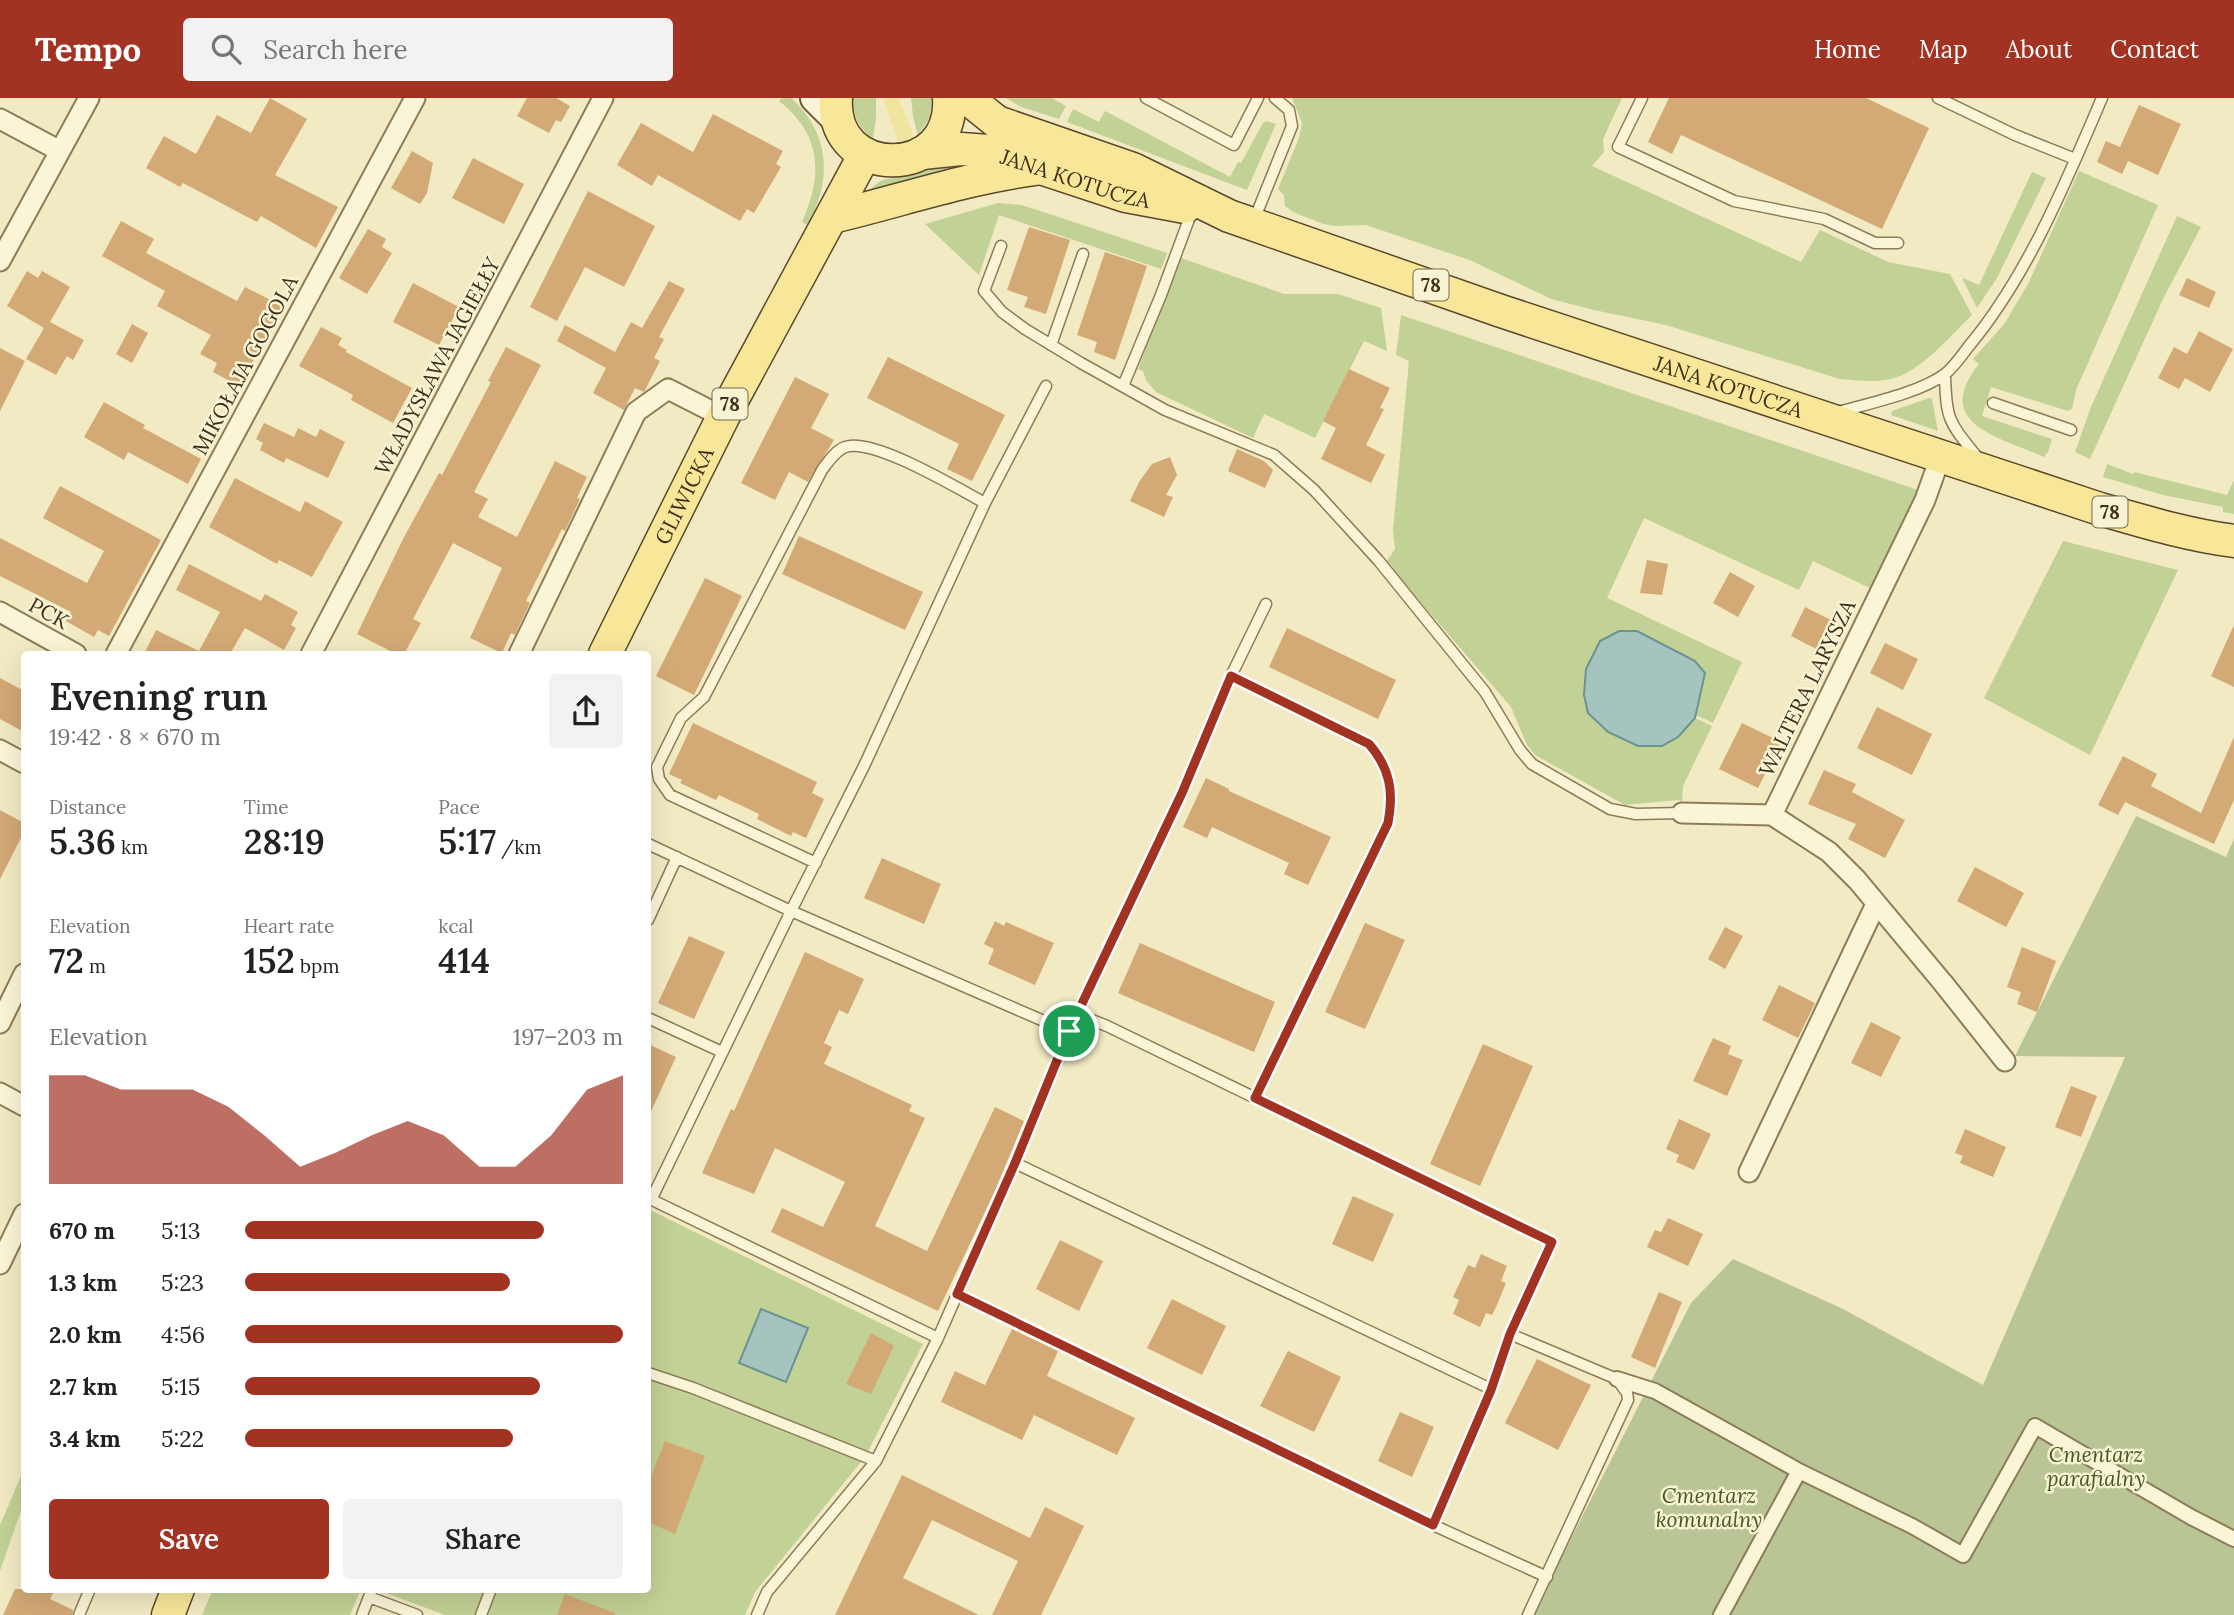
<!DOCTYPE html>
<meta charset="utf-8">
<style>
:root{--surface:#fff;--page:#f2f2f2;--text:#222;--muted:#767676;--accent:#a23323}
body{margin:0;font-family:Lora,serif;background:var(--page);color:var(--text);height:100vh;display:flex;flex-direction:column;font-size:26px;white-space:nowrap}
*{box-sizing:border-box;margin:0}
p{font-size:23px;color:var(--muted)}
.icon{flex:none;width:38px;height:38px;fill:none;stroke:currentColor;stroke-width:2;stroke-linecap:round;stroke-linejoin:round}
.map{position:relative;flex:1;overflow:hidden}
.side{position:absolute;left:21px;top:553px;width:630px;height:942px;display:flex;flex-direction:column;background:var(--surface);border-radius:7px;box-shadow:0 7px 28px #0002}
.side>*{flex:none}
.pin{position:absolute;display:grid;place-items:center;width:60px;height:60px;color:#fff;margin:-30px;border:4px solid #fff;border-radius:50%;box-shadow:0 2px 7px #0007}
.round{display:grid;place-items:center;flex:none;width:74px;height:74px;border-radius:7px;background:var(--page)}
.summary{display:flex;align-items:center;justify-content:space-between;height:119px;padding:0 28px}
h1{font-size:38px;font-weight:600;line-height:52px}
.stats{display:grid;grid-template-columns:repeat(3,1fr);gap:10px;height:119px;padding:7px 28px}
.stats div{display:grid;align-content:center}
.stats b{font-size:35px;font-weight:600}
.stats small{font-size:19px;font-weight:400}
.stats p{font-size:19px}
.chart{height:196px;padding:14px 28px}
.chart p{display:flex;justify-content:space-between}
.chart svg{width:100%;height:126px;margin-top:7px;fill:var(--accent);opacity:.7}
.action{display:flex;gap:14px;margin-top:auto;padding:14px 28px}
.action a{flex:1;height:80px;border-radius:7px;background:var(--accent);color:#fff;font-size:28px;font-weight:600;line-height:80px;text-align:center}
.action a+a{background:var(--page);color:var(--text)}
ul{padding:0 28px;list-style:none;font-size:23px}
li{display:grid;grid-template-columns:112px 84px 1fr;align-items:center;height:52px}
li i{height:18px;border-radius:9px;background:var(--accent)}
header{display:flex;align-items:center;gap:42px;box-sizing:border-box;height:98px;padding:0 35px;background:var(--accent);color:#fff}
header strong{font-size:33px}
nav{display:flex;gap:38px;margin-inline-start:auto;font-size:24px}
.search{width:490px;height:63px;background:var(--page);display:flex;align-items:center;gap:18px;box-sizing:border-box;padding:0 24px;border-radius:7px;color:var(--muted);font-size:26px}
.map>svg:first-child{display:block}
.green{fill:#c2d195}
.sand{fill:#f0e59e}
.cemetery{fill:#b9c595}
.water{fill:#a5c4bf;stroke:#6b938f;stroke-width:2}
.building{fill:#d3a975}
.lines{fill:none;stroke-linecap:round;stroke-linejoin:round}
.service-casing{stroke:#8d7c58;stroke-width:13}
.pedestrian-casing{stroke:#8d7c58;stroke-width:18}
.minor-casing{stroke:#8d7c58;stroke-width:23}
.secondary-casing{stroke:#6f5c3b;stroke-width:32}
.primary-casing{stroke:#5b482c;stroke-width:35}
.service{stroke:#fbf5d7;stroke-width:10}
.pedestrian{stroke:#fbf5d7;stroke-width:14}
.minor{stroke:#fbf5d7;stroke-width:19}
.secondary{stroke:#fbf5d7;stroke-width:28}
.primary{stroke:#f8e798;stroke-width:32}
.route-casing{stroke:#fff;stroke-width:14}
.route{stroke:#a23323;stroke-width:9}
.labels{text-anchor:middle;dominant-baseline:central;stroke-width:5;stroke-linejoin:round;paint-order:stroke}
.shield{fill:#f8f3d3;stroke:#746a54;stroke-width:2}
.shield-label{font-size:19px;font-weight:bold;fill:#3c301d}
.street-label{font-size:21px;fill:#3c301d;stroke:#f8f3d3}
.park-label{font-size:21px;font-style:italic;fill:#445a22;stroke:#f8f3d3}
</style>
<header>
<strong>Tempo</strong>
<div class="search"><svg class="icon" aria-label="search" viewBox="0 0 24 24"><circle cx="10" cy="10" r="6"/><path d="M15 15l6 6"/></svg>Search here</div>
<nav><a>Home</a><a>Map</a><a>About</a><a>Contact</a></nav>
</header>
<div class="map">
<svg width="2234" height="1517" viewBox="0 0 2234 1517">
<rect width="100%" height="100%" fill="#f2eac3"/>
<path class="green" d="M782,0H791C830,35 833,82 807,127L802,124C823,77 822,37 779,3Z
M853,0H876V20L873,41C859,30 852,18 853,0Z
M911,0H931L932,2L930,20L918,37L913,19Z
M1006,0H1052L1066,8L1059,21L1021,9Z
M1292,0H1622L1603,41L1604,54L1592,68L1801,164L1820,132L1888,164L1950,176L1972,217C1950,238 1920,275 1890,281C1873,285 1856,282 1840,281L1666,227L1594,212L1551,201L1472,163L1366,127L1335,128L1323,126L1293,114L1285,108L1284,97L1278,91L1299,40L1302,25Z
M1073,11L1099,24L1105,13L1230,79L1238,64L1241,65L1263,25L1267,23L1276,26L1247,92L1067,24Z
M940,66H986L869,94C879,78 897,80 914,75C923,73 931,69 940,66Z
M2079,73L2158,107L2076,292L2072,311L2068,313L1991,289L1982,318L2052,341L2048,354L2044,359C1999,339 1931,326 1979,266L1973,261L2005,225L2029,184Z
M2032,74L2046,80L1997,180L1977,210L1963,182V180L1979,187Z
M998,105L1022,107L1167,155L1161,171L999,117L979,177L925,126Z
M2177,118L2201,129L2163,201L2090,361L2075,354L2091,309Z
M1181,160L1284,196H1338L1381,210L1387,253L1364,243L1315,340L1264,316L1253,340L1156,294L1146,282L1143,273L1138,271L1174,175Z
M1401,217L1921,393L1872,491L1813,463L1799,492L1644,420L1607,500L1742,564L1713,625L1696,617L1705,575L1695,564L1637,533L1638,648C1670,647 1674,644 1695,620L1712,628L1683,688L1682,704L1679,702L1625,707L1535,657L1527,647L1511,609L1386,464L1395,451L1393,432L1409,263L1396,257Z
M1929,300L1932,301L1938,333L1891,317L1892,313Z
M2107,366L2133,376L2134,374L2227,397L2234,382V416L2223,414V409L2163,397L2103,379Z
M2063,443L2178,472L2090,657L1984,600Z
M648,1111L923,1246L865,1359L755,1494L745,1517H445L386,1495L387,1491H648Z
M24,1371V1404L0,1473V1427Z
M213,1491H361L350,1517H202Z"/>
<path class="sand" d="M883,0H899L914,40L899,46Z"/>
<path class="cemetery" d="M2136,718L2226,759L2234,741V1517H1532L1691,1205L1733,1161L1841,1210L1983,1287L2125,959L2015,958Z"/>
<path class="water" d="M1619,533H1637L1695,563L1705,575L1695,620L1678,639L1662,648H1638L1608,634L1588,615L1584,597L1586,571L1600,543Z
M761,1211L808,1230L786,1284L739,1265Z"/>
<path class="building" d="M270,0L307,21L275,77L338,109L316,150L261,118L257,124L183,85L180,89L146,70L164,38L196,56L217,17L251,35Z
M527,0H556L570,8L561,24L556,22L549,35L517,18Z
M1669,0H1866L1929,30L1882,131L1681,37L1672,56L1648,44Z
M2139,7L2181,26L2158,77L2128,63L2122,76L2097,64L2106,43L2120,49Z
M713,16L783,53L776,66L781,69L754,115L747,111L740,123L658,77L652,88L617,67L641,25L693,54Z
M412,53L433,65L427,95L420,106L391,90Z
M473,60L524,86L504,126L452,100Z
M588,93L655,128L624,189L585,169L557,223L530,209Z
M121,123L154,141L146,155L237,203L245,189L284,209L239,288L213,274L217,265L200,256L211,237L157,208L165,193L102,158Z
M1029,129L1070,142L1046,216L1024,209L1028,199L1007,192Z
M368,131L386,141L382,149L392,155L367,196L339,180Z
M1105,154L1147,168L1115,262L1094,254L1097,244L1077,237Z
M27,173L38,180L42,173L70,189L50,224L84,242L73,262L67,258L56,277L26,261L44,230L7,208Z
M2187,180L2216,194L2209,210L2179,197Z
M669,183L685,191L659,239L664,241L654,260L660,263L644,294L635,290L624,312L593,295L606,270L557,243L565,227L615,254L631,224L642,230Z
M413,185L459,209L439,247L393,224Z
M132,226L148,235L132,265L116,256Z
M321,229L342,240L338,247L347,252L346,254L412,290L393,325L351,302L353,297L299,268Z
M2199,233L2233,251L2210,294L2185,280L2179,291L2158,280L2174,249L2187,256Z
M506,249L541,267L474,394L488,401L478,419L517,439L555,363L587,379L577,400L580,401L565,433L562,431L526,503L530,505L515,537L511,535L502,555L470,540L502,470L453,445L413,521L421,525L404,556H396L357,536L403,441L439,375L442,377L491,284L488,283Z
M0,250L25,263L0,313Z
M888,259L1005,317L972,383L947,371L959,346L867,300Z
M1349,271L1390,290L1380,310L1384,311L1366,347L1385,357L1371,385L1321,361L1336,330L1323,323Z
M795,279L829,296L811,330L834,342L808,384L789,374L775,402L741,385Z
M104,304L145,327L143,330L201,361L188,386L128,354L124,362L84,339Z
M264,325L294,339L298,330L316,339L320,331L345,344L328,380L286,360L284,365L260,352L263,345L256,341Z
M1237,351L1264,363L1273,372L1265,390L1228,373Z
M1170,359L1177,377L1166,397L1173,399L1164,419L1130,403L1139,384L1152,366Z
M235,380L300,414L305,403L343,424L312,479L279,462L277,466L209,429Z
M60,388L161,442L109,538L98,532L94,539L66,523L71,514L0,478V440L87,485L104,453L43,420Z
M799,438L923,494L905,532L782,476Z
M1647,462L1668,466L1662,497L1640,495Z
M189,466L261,503L265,496L298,514L291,527L296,530L284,552L245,530L230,556H144L156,532L199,553L220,514L176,492Z
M1730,474L1755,488L1738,519L1713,505Z
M705,480L742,498L694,597L656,578Z
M1805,509L1833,523L1818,552L1791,538Z
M2234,527V589L2211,578Z
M1287,530L1396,582L1378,621L1269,569Z
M1885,545L1918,561L1903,592L1870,575Z
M0,580L24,593V634L0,621Z
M1877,609L1932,636L1912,677L1857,650Z
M693,625L817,684L812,695L824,701L806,740L793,734L791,738L757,721L759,716L719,697L716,702L680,685L682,682L669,676Z
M1742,625L1781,644L1758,690L1719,671Z
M2234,639V702L2214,746L2125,704L2118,717L2098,707L2123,658L2157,676L2151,688L2201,715Z
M1824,672L1856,686L1852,694L1905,722L1885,760L1848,741L1856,726L1808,706Z
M1206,680L1229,691V693L1331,739L1308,787L1284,776L1289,765L1212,729L1207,740L1183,729Z
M0,712L24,725V734L0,781Z
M882,760L941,786L924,826L864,800Z
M1975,769L2024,795L2006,829L1957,803Z
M995,823L1004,828L1006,824L1054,845L1035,887L988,866L994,851L984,846Z
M1365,825L1405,842L1365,931L1325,914Z
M1725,829L1743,838L1725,871L1708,861Z
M689,838L725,854L694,921L658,905Z
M1140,845L1275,904L1254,954L1118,895Z
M2022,849L2056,863L2037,914L2017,906L2021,894L2007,889Z
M805,854L864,881L848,916L839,912L824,945L832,949L824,966L912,1007L909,1013L925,1020L875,1128L927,1153L995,1009L1024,1023L994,1095L938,1213L771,1134L782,1110L823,1129L845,1084L775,1050L754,1096L702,1075L731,1011L734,1013Z
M1779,887L1815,905L1798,940L1762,922Z
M1871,924L1901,939L1881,979L1851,965Z
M1713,940L1731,948L1728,956L1743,962L1727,998L1693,983Z
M648,946L676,959L648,1020Z
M1483,946L1533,968L1480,1088L1430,1066Z
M2071,988L2097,998L2081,1039L2055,1029Z
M1679,1021L1711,1036L1694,1072L1676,1064L1679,1057L1666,1051Z
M1965,1031L2006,1049L1993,1079L1960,1065L1963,1058L1955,1055Z
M1353,1098L1394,1116L1373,1164L1332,1146Z
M1668,1120L1703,1136L1688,1168L1647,1149L1655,1132L1661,1134Z
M1060,1142L1103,1163L1079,1213L1036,1191Z
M1481,1156L1507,1168L1501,1183L1506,1185L1496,1209L1492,1217L1486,1215L1480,1229L1453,1216L1459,1202L1453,1199L1468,1167L1475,1170Z
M1659,1194L1682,1204L1655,1270L1631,1259Z
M1172,1201L1226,1228L1202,1277L1147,1250Z
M1012,1231L1058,1253L1047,1278L1135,1320L1117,1357L1034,1317L1022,1342L941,1304L955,1273L985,1287Z
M871,1235L894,1248L871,1296L846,1286Z
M1288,1253L1341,1279L1314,1334L1260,1308Z
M1537,1261L1591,1287L1558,1352L1505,1325Z
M1400,1314L1434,1329L1412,1379L1378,1363Z
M665,1343L705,1358L675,1436L648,1424V1386Z
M902,1377L1030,1440L1045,1409L1084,1428L1041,1517H992L1018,1463L932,1422L903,1480L979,1517H835Z
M15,1491H55L50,1501L73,1512L72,1517H3Z
M565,1496L615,1515V1517H557Z"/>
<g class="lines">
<g class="service-casing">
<path id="service" d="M1146,0L1234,47L1258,0
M1642,0L1618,49L1734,103L1824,121L1875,145H1898
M1938,0L2015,37L2075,61
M1254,122L1292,28L1289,12L1275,0
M1001,148L984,193L1002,214L1025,231L1081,265L1165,312L1274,357L1314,392L1378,462L1485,594L1520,652L1532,666L1610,711L1636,716L1682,715
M1051,247L1083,156
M1945,276C1946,323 1949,324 1978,360
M1123,288L1161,197L1192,113
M1993,305L2071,332
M1835,315C1866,306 1920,295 1945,276C1954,269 1962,257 1969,248C2028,177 2066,84 2102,0
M1231,578L1266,506
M648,746L791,813L1069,934L1015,1065L938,1240L876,1363L767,1494L757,1517
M816,765L670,697L659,681L657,669L681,620L704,599L822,372C828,364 835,353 845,349C873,339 957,390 985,405
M648,822L677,759
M1077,916L1107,928L1552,1144L1510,1236L1491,1291L1433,1427
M648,920L722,954
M1069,934L1182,695L1231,578L1369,646C1390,670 1394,694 1388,725L1255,1000
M1015,1065L1491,1291
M648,1100L938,1240
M651,1102L791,813L864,668L985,405L1046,288
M957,1196L1433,1427L1547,1479
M1510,1236L1617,1281L1627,1295L1628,1302L1528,1517
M648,1275L693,1290L876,1363
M369,1499L417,1517
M79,1517L90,1491
M362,1517L372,1491
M481,1517L491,1491"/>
</g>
<g class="pedestrian-casing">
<path id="pedestrian" d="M1617,1281L1655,1293L1799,1373
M1721,1517L1799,1373L1912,1428L1963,1457L2035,1328L2191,1419L2234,1441"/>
</g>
<g class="minor-casing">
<path id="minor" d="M0,21L60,53
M0,163L89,0
M1941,357L1925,402L1772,717L1829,754L1857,782L1943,885L2005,963
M0,514L76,556
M116,556L415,0
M311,556L603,0
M519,556L636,314L668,291L723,319
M0,652L24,665
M1682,715L1772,717
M0,925L24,876
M0,995L24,1008
M1749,1074L1876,806
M0,1166L24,1116"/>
</g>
<g class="secondary-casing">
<path id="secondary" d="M815,0L838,23"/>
</g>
<g class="primary-casing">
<g id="primary">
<path d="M836,0C830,83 955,83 949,0"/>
<path id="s1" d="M967,0L997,24L1133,71L1229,118L1501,213L2100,411C2145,424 2188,437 2234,443"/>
<path id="s2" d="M922,55L961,51L989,53L1126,98L1185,109"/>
<path d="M832,119C900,103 966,80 1035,71"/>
<path id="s3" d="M605,556L723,319L865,56"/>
<path d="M168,1517L178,1491"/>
</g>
</g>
<use href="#service" class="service"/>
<use href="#pedestrian" class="pedestrian"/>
<use href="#minor" class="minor"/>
<use href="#secondary" class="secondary"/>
<use href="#primary" class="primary"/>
</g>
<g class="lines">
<g class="route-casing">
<path id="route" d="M1231,578L1369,646C1390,670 1394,694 1388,725L1255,1000L1552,1144L1510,1236L1491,1292L1433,1427L957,1196L1015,1065L1069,933L1182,695Z"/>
</g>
<use href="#route" class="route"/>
</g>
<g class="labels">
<g class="shield">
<rect x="1413.5" y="171.5" width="35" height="31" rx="5"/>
<rect x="712.5" y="290.5" width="35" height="31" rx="5"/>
<rect x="2092.5" y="398.5" width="35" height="31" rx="5"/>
</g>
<g class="shield-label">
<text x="1431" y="187">78</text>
<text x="730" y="306">78</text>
<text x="2110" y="414">78</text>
</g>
<g class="street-label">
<text stroke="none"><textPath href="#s2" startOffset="158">JANA KOTUCZA</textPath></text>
<text transform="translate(245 267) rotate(-62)">MIKOŁAJA GOGOLA</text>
<text transform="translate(437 268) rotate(-62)">WŁADYSŁAWA JAGIEŁŁY</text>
<text stroke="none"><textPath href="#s1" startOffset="817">JANA KOTUCZA</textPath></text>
<text stroke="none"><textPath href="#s3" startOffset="177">GLIWICKA</textPath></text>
<text transform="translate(49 515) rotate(29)">PCK</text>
<text transform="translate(1807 590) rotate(-64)">WALTERA LARYSZA</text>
</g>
<g class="park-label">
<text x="2096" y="1356">Cmentarz<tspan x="2096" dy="24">parafialny</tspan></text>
<text x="1709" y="1397">Cmentarz<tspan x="1709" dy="24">komunalny</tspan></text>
</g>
</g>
</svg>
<div class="pin" style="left:1069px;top:933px;background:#1e9e55"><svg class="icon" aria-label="arrive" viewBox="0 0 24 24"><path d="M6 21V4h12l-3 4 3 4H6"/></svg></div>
<section class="side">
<div class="summary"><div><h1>Evening run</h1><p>19:42 · 8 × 670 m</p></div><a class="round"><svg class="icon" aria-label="share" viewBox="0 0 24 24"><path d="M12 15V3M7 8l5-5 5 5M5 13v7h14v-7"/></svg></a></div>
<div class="stats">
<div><p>Distance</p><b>5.36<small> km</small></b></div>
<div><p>Time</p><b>28:19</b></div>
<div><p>Pace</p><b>5:17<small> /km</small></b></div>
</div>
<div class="stats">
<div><p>Elevation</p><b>72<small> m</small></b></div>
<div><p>Heart rate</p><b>152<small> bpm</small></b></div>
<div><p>kcal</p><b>414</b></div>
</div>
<div class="chart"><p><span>Elevation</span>197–203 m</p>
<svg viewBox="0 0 160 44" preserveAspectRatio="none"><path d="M0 44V6L10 6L20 11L30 11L40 11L50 17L60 27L70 38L80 33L90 27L100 22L110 27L120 38L130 38L140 27L150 11L160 6V44z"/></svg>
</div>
<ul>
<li><b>670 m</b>5:13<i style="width:79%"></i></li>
<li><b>1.3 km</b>5:23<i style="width:70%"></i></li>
<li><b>2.0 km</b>4:56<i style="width:100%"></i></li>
<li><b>2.7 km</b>5:15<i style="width:78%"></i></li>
<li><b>3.4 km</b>5:22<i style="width:71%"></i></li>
</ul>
<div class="action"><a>Save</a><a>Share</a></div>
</section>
</div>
